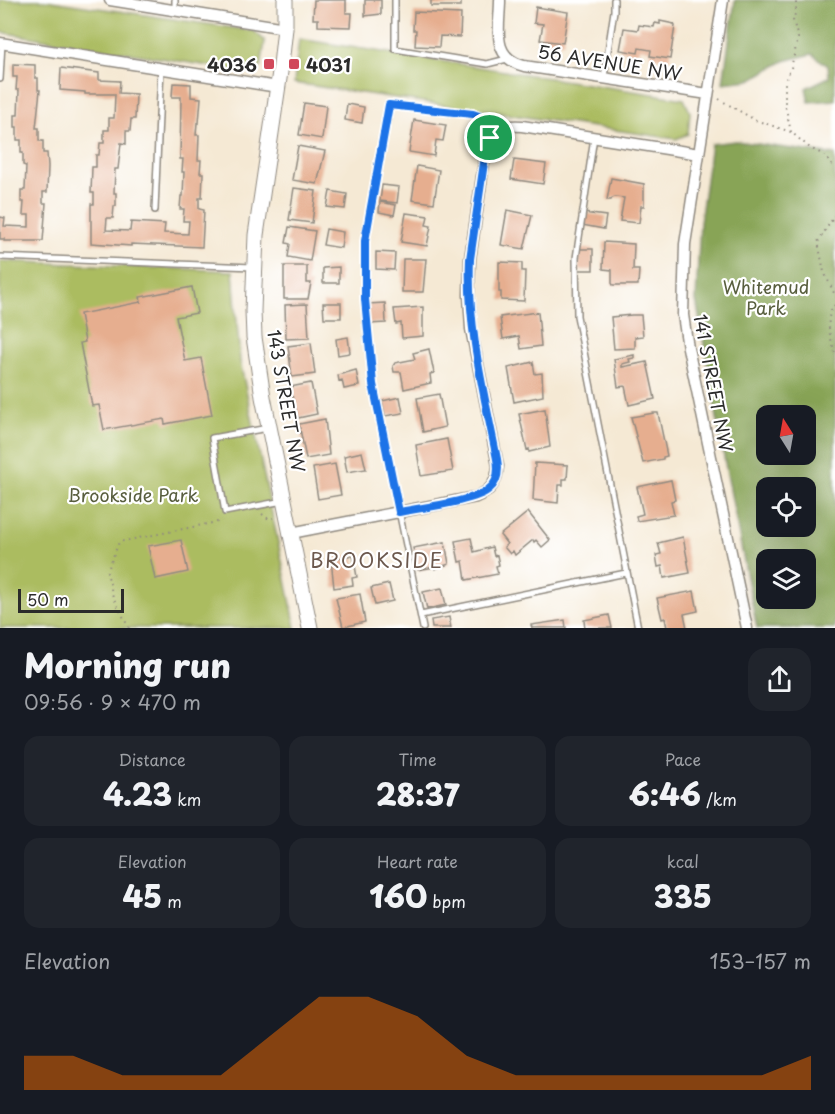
<!DOCTYPE html>
<meta charset="utf-8">
<style>
:root{--surface:#171b24;--page:#20242c;--text:#f1f3f6;--muted:#9ea1a6;--accent:#b45309}
body{margin:0;font-family:"Playpen Sans",sans-serif;background:var(--page);color:var(--text);height:100vh;display:flex;flex-direction:column;font-size:22px;white-space:nowrap}
*{box-sizing:border-box;margin:0}
p{font-size:20px;color:var(--muted)}
.icon{flex:none;width:33px;height:33px;fill:none;stroke:currentColor;stroke-width:2;stroke-linecap:round;stroke-linejoin:round}
.map{position:relative;height:628px;overflow:hidden}
.drawer{display:flex;flex-direction:column;background:var(--surface);flex:1}
.drawer>*{flex:none}
.needle{width:39px;rotate:349deg}
.fabs{position:absolute;left:756px;top:405px;display:grid;gap:12px}
.fabs a{display:grid;place-items:center;width:60px;height:60px;border-radius:12px;background:var(--surface);box-shadow:0 6px 24px #0002;font-size:30px}
.scale{position:absolute;left:18px;bottom:15px;width:106px;box-sizing:border-box;padding-left:6px;border:3px solid #2b2b2b;border-top:0;font-size:16px;line-height:21px;white-space:nowrap;color:#2b2b2b;-webkit-text-stroke:4px #fff;paint-order:stroke}
.pin{position:absolute;display:grid;place-items:center;width:51px;height:51px;color:#fff;margin:-26px;border:3px solid #fff;border-radius:50%;box-shadow:0 2px 6px #0007}
.round{display:grid;place-items:center;flex:none;width:63px;height:63px;border-radius:18px;background:var(--page)}
.overview{display:flex;align-items:center;justify-content:space-between;height:102px;padding:0 24px}
h1{font-size:33px;font-weight:800;line-height:45px}
.stats{display:grid;grid-template-columns:repeat(3,1fr);gap:9px;height:102px;padding:6px 24px}
.stats div{display:grid;align-content:center;border-radius:15px;background:var(--page);text-align:center}
.stats b{font-size:30px;font-weight:800}
.stats small{font-size:16px;font-weight:400}
.stats p{font-size:16px}
.chart{height:168px;padding:12px 24px}
.chart p{display:flex;justify-content:space-between}
.chart svg{width:100%;height:108px;margin-top:6px;fill:var(--accent);opacity:.7}
.map>svg:first-child{display:block}
.green{fill:#abbc60;stroke:#6b7446;stroke-width:1.5}
.forest{fill:#88a456;stroke:#5a6840;stroke-width:1.5;fill-rule:evenodd}
.building{fill:#e6ae8f}
.lines{fill:none;stroke-linecap:round;stroke-linejoin:round}
.lane-casing{stroke:#908a80;stroke-width:8}
.street-casing{stroke:#908a80;stroke-width:13}
.secondary-casing{stroke:#908a80;stroke-width:17}
.path{stroke:#908a80;stroke-width:2;stroke-dasharray:1.5 4.5;stroke-linecap:butt}
.lane{stroke:#fff;stroke-width:5}
.street{stroke:#fff;stroke-width:10}
.secondary{stroke:#fff;stroke-width:15}
.route-casing{stroke:#fff;stroke-width:12}
.route{stroke:#1a73e8;stroke-width:8}
.poi-dot{fill:#d1495b;stroke:#fff;stroke-width:2}
.labels{text-anchor:middle;dominant-baseline:central;stroke-width:4.5;stroke-linejoin:round;paint-order:stroke}
.street-label{font-size:18px;fill:#2b2b2b;stroke:#fff}
.poi-label{font-size:18px;font-weight:bold;fill:#2b2b2b;stroke:#fff;text-anchor:end}
.park-label{font-size:18px;fill:#585e3e;stroke:#fff}
.neighbourhood-label{font-size:20px;letter-spacing:1.5px;fill:#6c594e;stroke:#fff}
</style>
<div class="map">
<svg width="835" height="628" viewBox="0 0 835 628">
<rect width="100%" height="100%" fill="#fff"/>
<filter id="ink" filterUnits="userSpaceOnUse"><feTurbulence type="fractalNoise" baseFrequency=".0167" numOctaves="2"/><feDisplacementMap in="SourceGraphic" scale="12" xChannelSelector="R" yChannelSelector="G"/><feConvolveMatrix kernelMatrix="1 2 1 2 8 2 1 2 1" color-interpolation-filters="sRGB"/></filter>
<filter id="wash" filterUnits="userSpaceOnUse"><feTurbulence type="fractalNoise" baseFrequency=".008" numOctaves="4" result="noise"/><feDisplacementMap in="SourceGraphic" scale="24" xChannelSelector="R" yChannelSelector="G"/><feGaussianBlur stdDeviation="1.35" result="paint"/><feColorMatrix in="noise" values="0 0 0 0 0 0 0 0 0 0 0 0 0 0 0 0 0 1.4 0 .05"/><feComposite in="paint" operator="in"/></filter>
<g filter="url(#wash)">
<rect width="100%" height="100%" fill="#f5e9d4"/>
<path class="green" d="M0,0H44L254,31L265,41L261,67L246,72L0,32Z
M299,39L684,99L690,112L688,134L676,139L294,83Z
M0,261L233,271L240,361L296,628H0Z"/>
<path class="forest" d="M735,0H835V100L809,102L806,88L829,77L828,66L812,54L784,61L750,80L723,83Z
M736,141L835,155V628H757L727,474L696,300L700,223L711,144ZM766,416H806V454H766ZM766,488H806V526H766ZM766,560H806V598H766Z"/>
<g id="blocks">
<path class="building" d="M314,0H346V13H352L351,27L318,26V19H313Z
M365,0H381V14L365,16Z
M431,0H461V6H431Z
M536,7L568,12L563,43L540,40L543,24L534,23Z
M414,12L461,14L460,37L440,36L439,47L415,46L416,30H413Z
M660,21L674,24L675,26L670,59L650,56L651,50L639,48L638,53L620,50L624,28L638,30L639,25L654,27L655,23L660,24Z
M13,64L35,65V78H38V90H40L36,128H39V141H43V153H47L48,166L47,192H43V203H46L43,241H4V239H0V217L5,218L4,226L29,227V215H23L24,202H21V190H25L26,166L23,165V153H21V140H17V127H15V115H18L19,90H16L17,77H13Z
M61,68L99,73V80L120,81L119,93L136,94L135,119H131L130,131H126V144L121,143L118,169H115L114,193H116V206H114L113,218H107L106,230L130,231L131,222L165,224L164,233L188,234L189,221H183L184,209H180L181,196H183L184,172H182L183,159H180L181,97H172L173,83L191,84V97L201,98L199,123H197L196,135H199L198,160H201L200,173H203L202,198H199V209L204,210L202,247L131,244V246L91,243V204H94V193H91L92,167H96V155H99L100,143H104V130H109V118H114L115,94H85V92L60,90Z
M304,103L326,106L322,139L299,135Z
M347,104L364,107L362,123L345,120Z
M414,120L446,125L443,141L436,140L434,156L409,152Z
M298,146L325,151L317,184L292,180Z
M514,160L546,164L543,184L511,179Z
M417,166L439,170L434,203L412,200Z
M611,178L644,184V206H641L639,223L620,221L624,198L615,197L612,198L611,200H607Z
M382,185L399,187L397,203L380,201Z
M294,188L316,191L312,223L289,220Z
M330,191L347,194L345,209L327,207Z
M380,202L396,205L394,215L379,212Z
M507,210L532,215L524,249L501,245Z
M406,213L428,216L426,225L431,226L427,246L401,242Z
M583,213L606,216L604,229L582,225Z
M289,227L315,231L310,261L288,257L290,244L286,243Z
M326,229L343,232L341,248L323,245Z
M604,242L634,244L633,270H639L638,285H613L612,283V270L603,269Z
M579,249H593V270H579Z
M376,252L395,253L394,270L376,269Z
M403,259H426L423,292H402Z
M499,262L522,263V271H525L524,301L501,300V292H499Z
M284,266H307V283H311L308,299H284Z
M339,267V283H323V268Z
M192,287L197,313L176,317L185,361L201,358L212,415L165,424L164,419L104,430L99,405L92,406L80,343L85,342L80,314L141,302L140,297Z
M323,303H341V318H324Z
M385,303L386,323L368,324L367,304Z
M307,304L309,338L286,339L285,305Z
M423,307V336L402,338L401,323L396,324L394,309Z
M538,312L541,346L521,349L519,336L503,339L500,317Z
M632,315H641L643,336L635,337V348L614,349L611,317Z
M348,337L350,353L338,355L336,339Z
M311,343L315,374L292,377L288,346Z
M429,349L434,373L430,374L431,383L404,389L401,372H394L393,366L395,363L415,359L413,353Z
M634,355V358L629,359L630,362L622,364V367L647,362L655,399L629,405L625,386L618,387L614,359Z
M533,362L535,374L542,373L543,396L514,402L508,368Z
M356,370L359,386L344,389L342,380L339,381L338,375Z
M311,383L317,414L298,418L290,387Z
M439,394L445,427L423,432L417,398Z
M400,397L403,413L385,416L382,401Z
M545,409L550,447L529,452V449L527,450L519,414Z
M654,413H658L667,456L663,457V459L643,463L631,417Z
M325,419L329,455L306,459L299,424Z
M447,439L453,471L421,476L416,445Z
M362,452L366,469L347,472L344,456Z
M535,463L568,465L567,479H563V485H559L558,503L533,500Z
M335,464L341,495L318,499L313,468Z
M671,480L675,500L671,501L674,515L637,521L636,516L643,514L637,487Z
M528,512L550,540L542,547L536,540L534,542L533,540L515,555L513,551L510,554L504,547L507,544L500,535Z
M683,537L690,573L664,578L662,566L658,567L656,555L661,554L658,543Z
M471,538L474,552L492,547L494,556L497,555L499,565L496,566L498,574L466,580L463,561L459,562L455,541Z
M181,540L188,572L155,579L148,546Z
M445,542L449,564L435,569V567L418,570L413,548Z
M353,555L357,577L352,578L353,585L334,588L331,559Z
M389,584L393,601L375,605L371,588Z
M442,588L446,605L427,609L423,592Z
M694,591L698,611L684,614L687,628H667L665,618L662,619L657,598Z
M360,594L365,622L343,627L336,598Z
M609,615L612,628H585L584,620Z
M449,617L451,628H432L431,620Z
M565,620L566,628H532L531,625Z"/>
</g>
</g>
<g filter="url(#ink)">
<use href="#blocks" fill-opacity="0" stroke="#908a80" stroke-width="1.5"/>
<g class="lines">
<g class="lane-casing">
<path id="lane" d="M175,0V10
M395,0V49L487,64L507,59
M604,77L614,11V0
M0,79L2,43
M594,137L576,258L577,316L638,628
M155,210L161,68
M0,257L253,267
M268,428L212,438L225,512L283,501
M421,615L626,573
M423,628L373,384L367,332L365,241L389,105L473,114L485,119L499,129"/>
</g>
<g class="street-casing">
<path id="street" d="M110,0L285,28
M500,0C500,27 490,57 524,66L708,94
M723,0L685,244L683,315L688,348L747,628
M0,43L278,87
M291,533L476,497C491,491 497,482 498,466L471,329L469,295L470,259L486,149C491,130 503,124 522,126L699,154"/>
</g>
<g class="secondary-casing">
<path id="secondary" d="M285,0V28L281,65L256,235L253,311L254,337L263,397L310,628"/>
</g>
<path class="path" d="M719,99L755,120L791,132L810,148L824,155L835,169
M791,132L785,104V81L791,68L798,38L793,20L796,11V0
M835,215L818,242L824,272L835,295
M835,305C823,317 831,339 835,353
M262,514L269,519L273,518
M129,628L113,597L107,572L119,542L222,521"/>
<use href="#lane" class="lane"/>
<use href="#street" class="street"/>
<use href="#secondary" class="secondary"/>
</g>
</g>
<g class="lines" filter="url(#ink)">
<g class="route-casing">
<path id="route" d="M389,105L473,114L485,118L499,129L490,138L486,149L470,259C467,328 484,393 497,459C499,470 498,482 489,489C477,501 419,508 399,512L373,384L365,299V241Z"/>
</g>
<use href="#route" class="route"/>
</g>
<g class="poi-dot">
<rect x="263" y="58" width="12" height="12" rx="3"/>
<rect x="288" y="58" width="12" height="12" rx="3"/>
</g>
<g class="labels">
<g class="street-label">
<text transform="translate(610 62) rotate(9)">56 AVENUE NW</text>
<text transform="translate(714 383) rotate(79)">141 STREET NW</text>
<text transform="translate(287 401) rotate(80)">143 STREET NW</text>
</g>
<g class="poi-label">
<text x="257" y="64">4036</text>
<text x="306" y="64" text-anchor="start">4031</text>
</g>
<g class="park-label">
<text x="766" y="286">Whitemud<tspan x="766" dy="21">Park</tspan></text>
<text x="133" y="494">Brookside Park</text>
</g>
<g class="neighbourhood-label">
<text x="377" y="560">BROOKSIDE</text>
</g>
</g>
</svg>
<div class="fabs">
<a><svg class="needle" viewBox="-14 -14 28 28"><path d="M0-13l5 13h-10z" fill="#e53935"/><path d="M0 13l5-13h-10z" fill="#9ea1a6"/></svg></a>
<a><svg class="icon" aria-label="locate" viewBox="0 0 24 24"><circle cx="12" cy="12" r="6"/><path d="M12 2v4M12 18v4M2 12h4M18 12h4"/></svg></a>
<a><svg class="icon" aria-label="layers" viewBox="0 0 24 24"><path d="M12 4l9 5-9 5-9-5zM3 14l9 5 9-5"/></svg></a>
</div>
<div class="scale">50 m</div>
<div class="pin" style="left:490px;top:138px;background:#1e9e55"><svg class="icon" aria-label="arrive" viewBox="0 0 24 24"><path d="M6 21V4h12l-3 4 3 4H6"/></svg></div>
</div>
<section class="drawer">
<div class="overview"><div><h1>Morning run</h1><p>09:56 · 9 × 470 m</p></div><a class="round"><svg class="icon" aria-label="share" viewBox="0 0 24 24"><path d="M12 15V3M7 8l5-5 5 5M5 13v7h14v-7"/></svg></a></div>
<div class="stats">
<div><p>Distance</p><b>4.23<small> km</small></b></div>
<div><p>Time</p><b>28:37</b></div>
<div><p>Pace</p><b>6:46<small> /km</small></b></div>
</div>
<div class="stats">
<div><p>Elevation</p><b>45<small> m</small></b></div>
<div><p>Heart rate</p><b>160<small> bpm</small></b></div>
<div><p>kcal</p><b>335</b></div>
</div>
<div class="chart"><p><span>Elevation</span>153–157 m</p>
<svg viewBox="0 0 160 44" preserveAspectRatio="none"><path d="M0 44V30L10 30L20 38L30 38L40 38L50 22L60 6L70 6L80 14L90 30L100 38L110 38L120 38L130 38L140 38L150 38L160 30V44z"/></svg>
</div>
</section>
